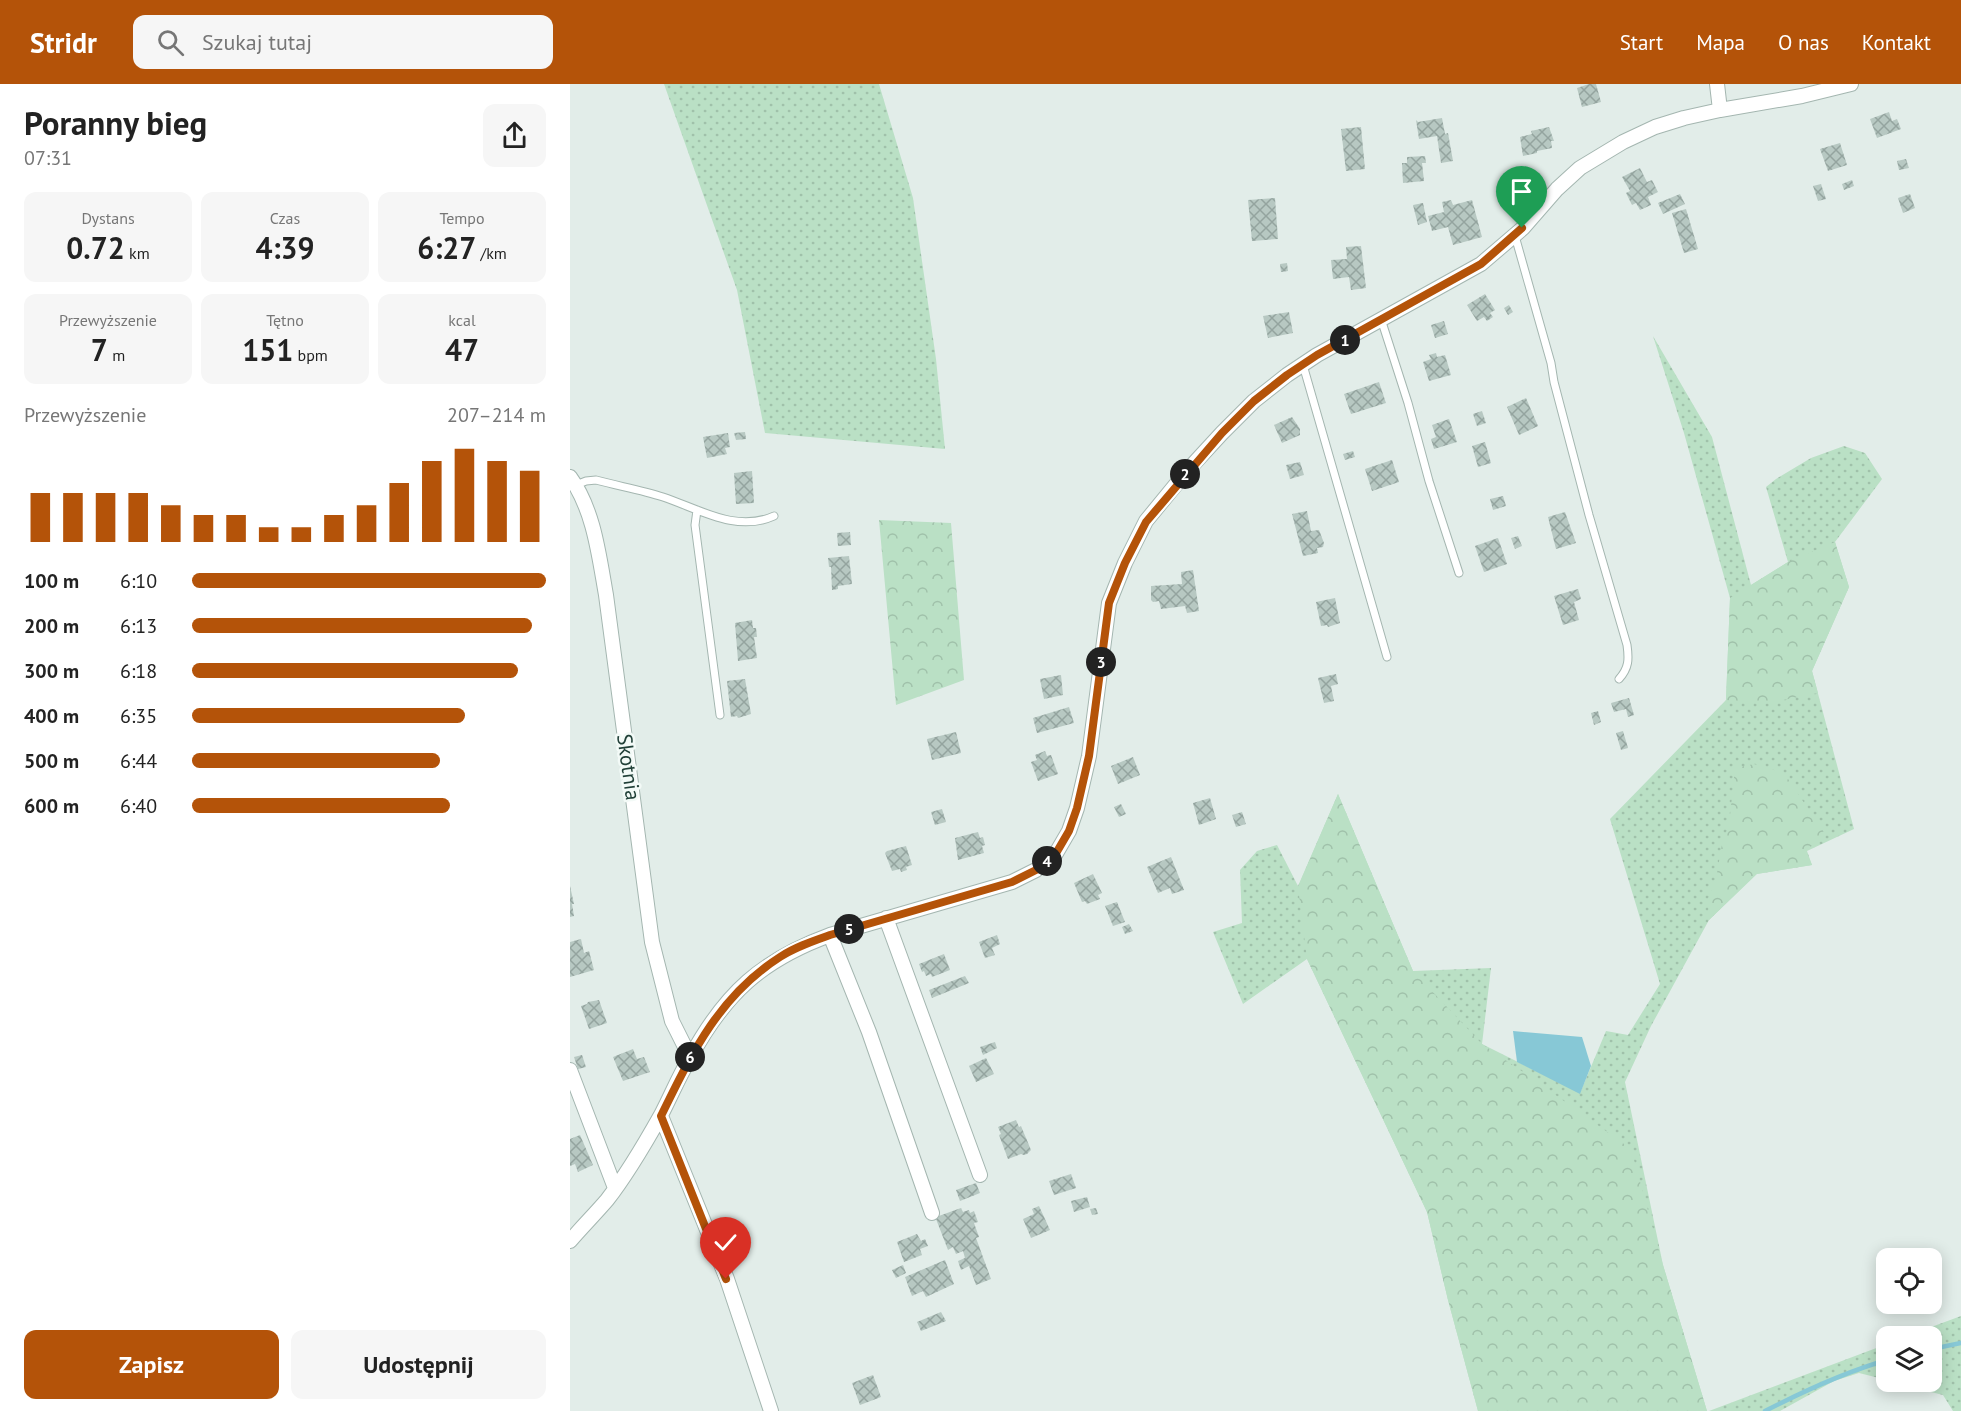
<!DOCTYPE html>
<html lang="pl">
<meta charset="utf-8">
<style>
:root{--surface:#fff;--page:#f6f6f6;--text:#222;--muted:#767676;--accent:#b45309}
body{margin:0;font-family:"PT Sans",sans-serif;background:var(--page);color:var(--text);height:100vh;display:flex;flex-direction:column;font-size:22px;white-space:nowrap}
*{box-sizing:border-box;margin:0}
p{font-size:20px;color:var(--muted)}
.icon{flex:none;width:33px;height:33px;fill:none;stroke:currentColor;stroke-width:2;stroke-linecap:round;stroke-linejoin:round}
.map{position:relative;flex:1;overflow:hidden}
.drawer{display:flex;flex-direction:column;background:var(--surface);width:570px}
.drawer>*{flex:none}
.fabs{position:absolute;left:1306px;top:1164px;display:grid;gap:12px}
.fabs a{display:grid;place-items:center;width:66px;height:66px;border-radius:12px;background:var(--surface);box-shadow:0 3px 15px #0003;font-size:30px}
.pin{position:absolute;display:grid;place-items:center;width:51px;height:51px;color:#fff;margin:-62px -26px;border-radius:50% 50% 50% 0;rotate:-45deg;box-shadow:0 0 6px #0007}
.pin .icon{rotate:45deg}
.km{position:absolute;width:30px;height:30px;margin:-15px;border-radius:50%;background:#222;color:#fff;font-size:16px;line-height:30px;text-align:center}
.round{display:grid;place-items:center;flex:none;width:63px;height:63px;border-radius:12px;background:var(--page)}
.headline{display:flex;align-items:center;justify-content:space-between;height:102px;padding:0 24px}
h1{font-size:33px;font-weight:700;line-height:45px}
.stats{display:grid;grid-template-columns:repeat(3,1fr);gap:9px;height:102px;padding:6px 24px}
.stats div{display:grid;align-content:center;border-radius:12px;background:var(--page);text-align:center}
.stats b{font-size:30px;font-weight:700}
.stats small{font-size:16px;font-weight:400}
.stats p{font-size:16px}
.chart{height:168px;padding:12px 24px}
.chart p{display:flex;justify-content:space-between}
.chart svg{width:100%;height:108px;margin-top:6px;stroke:var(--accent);stroke-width:6}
.primary-button{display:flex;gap:12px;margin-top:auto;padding:12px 24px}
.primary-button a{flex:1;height:69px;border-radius:12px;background:var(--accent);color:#fff;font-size:24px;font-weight:700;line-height:69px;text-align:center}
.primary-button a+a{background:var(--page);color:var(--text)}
ul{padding:0 24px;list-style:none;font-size:20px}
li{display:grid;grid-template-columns:96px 72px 1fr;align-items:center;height:45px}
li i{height:15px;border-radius:8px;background:var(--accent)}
header{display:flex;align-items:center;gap:36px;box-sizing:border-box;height:84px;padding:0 30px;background:var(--accent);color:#fff}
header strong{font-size:28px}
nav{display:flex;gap:33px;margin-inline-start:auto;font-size:21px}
.search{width:420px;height:54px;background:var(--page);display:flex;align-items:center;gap:15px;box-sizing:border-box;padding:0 21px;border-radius:12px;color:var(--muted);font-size:22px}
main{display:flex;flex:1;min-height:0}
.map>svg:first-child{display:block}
.grass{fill:url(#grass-dots)}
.forest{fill:url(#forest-crowns)}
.water{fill:#87c8d6}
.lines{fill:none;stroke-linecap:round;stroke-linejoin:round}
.stream{stroke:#87c8d6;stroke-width:4.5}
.building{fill:url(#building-cross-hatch)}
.service-casing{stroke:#a4b6b0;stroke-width:9}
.minor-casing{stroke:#a4b6b0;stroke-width:16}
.service{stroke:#fff;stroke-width:7}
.minor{stroke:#fff;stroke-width:14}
.route-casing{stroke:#fff;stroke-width:12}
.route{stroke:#b45309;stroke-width:8}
.labels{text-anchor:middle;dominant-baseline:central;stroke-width:5;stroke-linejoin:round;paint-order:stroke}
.street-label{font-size:21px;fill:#214038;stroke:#f3faf7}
</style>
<header>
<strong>Stridr</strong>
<div class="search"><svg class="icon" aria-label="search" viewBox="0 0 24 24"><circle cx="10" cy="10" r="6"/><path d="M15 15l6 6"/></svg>Szukaj tutaj</div>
<nav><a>Start</a><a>Mapa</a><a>O nas</a><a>Kontakt</a></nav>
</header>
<main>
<section class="drawer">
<div class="headline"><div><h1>Poranny bieg</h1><p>07:31</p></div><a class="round"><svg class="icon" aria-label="share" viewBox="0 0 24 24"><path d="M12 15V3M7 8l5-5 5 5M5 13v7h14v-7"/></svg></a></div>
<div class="stats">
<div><p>Dystans</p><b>0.72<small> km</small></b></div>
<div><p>Czas</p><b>4:39</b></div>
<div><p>Tempo</p><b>6:27<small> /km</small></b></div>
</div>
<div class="stats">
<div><p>Przewyższenie</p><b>7<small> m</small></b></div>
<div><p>Tętno</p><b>151<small> bpm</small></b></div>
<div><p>kcal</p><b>47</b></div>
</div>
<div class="chart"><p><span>Przewyższenie</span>207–214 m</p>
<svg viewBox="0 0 160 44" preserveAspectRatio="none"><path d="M5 44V24M15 44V24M25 44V24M35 44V24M45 44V29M55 44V33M65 44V33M75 44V38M85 44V38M95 44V33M105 44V29M115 44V20M125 44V11M135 44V6M145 44V11M155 44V15"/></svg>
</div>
<ul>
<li><b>100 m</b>6:10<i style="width:100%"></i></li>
<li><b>200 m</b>6:13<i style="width:96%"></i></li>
<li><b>300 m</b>6:18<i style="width:92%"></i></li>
<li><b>400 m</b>6:35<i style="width:77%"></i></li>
<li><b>500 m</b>6:44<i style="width:70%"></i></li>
<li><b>600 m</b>6:40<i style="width:73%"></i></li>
</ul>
<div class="primary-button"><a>Zapisz</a><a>Udostępnij</a></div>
</section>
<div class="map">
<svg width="1391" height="1327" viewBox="0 0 1391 1327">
<defs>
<pattern id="grass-dots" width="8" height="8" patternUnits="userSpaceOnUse" patternTransform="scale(1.5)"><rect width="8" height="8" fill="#bae0c5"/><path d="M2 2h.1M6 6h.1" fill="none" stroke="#a0c1aa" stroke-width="1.8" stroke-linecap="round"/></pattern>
<pattern id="forest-crowns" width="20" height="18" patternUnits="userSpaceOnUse" patternTransform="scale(1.5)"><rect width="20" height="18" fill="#bae0c5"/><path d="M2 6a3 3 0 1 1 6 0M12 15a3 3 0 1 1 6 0" fill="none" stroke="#a0c1aa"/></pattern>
<pattern id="building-cross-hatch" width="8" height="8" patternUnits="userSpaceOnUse" patternTransform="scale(1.5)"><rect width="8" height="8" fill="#b7c8c2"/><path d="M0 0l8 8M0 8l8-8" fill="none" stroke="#94a49f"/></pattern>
</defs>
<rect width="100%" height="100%" fill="#e2ede9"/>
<path class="grass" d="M94,0H309L343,114L366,275L375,365L195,349L167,206Z
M1083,252L1142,353L1181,501L1218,478L1196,403L1206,395L1241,374L1274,362L1295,369L1312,395L1265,458L1279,503L1242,587L1284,745L1237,767L1242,781L1186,790L1139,836L1081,942L1055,998L1093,1181L1137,1327H908L878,1216L857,1128L737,875L673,920L643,848L672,839L670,786L687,767L707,761L728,802L768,710L843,887L921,884L912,960L1010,1009L1036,947L1058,951L1090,900L1040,735L1156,616L1160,514L1114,349Z
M1391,1232V1327H1383L1373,1311L1321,1298H1362V1252H1337Z
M1317,1260V1296L1289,1289L1264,1297L1210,1327H1139Z"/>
<path class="forest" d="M309,436L381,439L394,596L326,621Z
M1265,458L1279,503L1242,587L1248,609L1193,620L1156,616L1160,514L1218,478Z
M1184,680L1214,689L1255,750L1236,767L1242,781L1187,790L1139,836L1138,815L1146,795L1152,760L1159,741L1165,684Z
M768,710L843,887L912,960L959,992L1061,1065L1093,1181L1137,1327H908L878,1216L857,1128L737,875L728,803Z"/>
<path class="water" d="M943,947L1012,953L1021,982L1010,1010L947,978Z"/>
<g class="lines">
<path class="stream" d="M1362,1265L1391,1259
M1195,1327C1234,1307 1275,1288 1317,1276"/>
</g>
<path class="building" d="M1019,0H1026L1031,18L1012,23L1007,4Z
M1319,28L1322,37L1327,35L1331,45L1307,54L1300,35Z
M872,34L875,50L878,49L883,77L871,79L867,52L849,55L846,36L848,38Z
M791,43L795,85L776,87L771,45Z
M979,43L984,57H981L982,64L967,67V69L953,72L950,53L962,50L961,47Z
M1270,59L1277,81L1258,87L1250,65Z
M855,72L856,79H852L854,97L833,99L832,79H837V73Z
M1336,75L1339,84L1329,86L1327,77Z
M1070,84L1077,98L1082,96L1088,108L1078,113L1081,121L1070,126L1066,119L1062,121L1056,109L1060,107L1052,93Z
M1282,96L1284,102L1274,106L1272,100Z
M1251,100L1256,115L1248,117L1243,102Z
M1110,110L1115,120L1093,130L1088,119Z
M1340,110L1345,124L1333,129L1328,114Z
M705,114L708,155L682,157L678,116Z
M881,116L883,121L902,116L912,153L883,161L878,143L862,147L858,132L874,128L872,118Z
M853,119L857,138L848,141L843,121Z
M1116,125L1128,165L1114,169L1102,129Z
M791,162L796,204L781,206L779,193L763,195L761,176L777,175L776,163Z
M717,179L718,187L711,188L710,180Z
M915,210L925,226L920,229L923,233L917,237L914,233L907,237L897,221Z
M939,221L943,228L938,231L934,224Z
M719,228L723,249L698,254L693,232Z
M874,237L878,250L865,254L861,241Z
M866,269L867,273L875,271L881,291L859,297L853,278L861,275L859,271Z
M809,298L816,319L781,330L774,310Z
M956,314L968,342L949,351L937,323Z
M912,327L916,339L907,342L903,330Z
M722,333L730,345V351L712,359L704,341Z
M879,335L887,358L864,365L861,355L866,353L862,341Z
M175,348L176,355L166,356L164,349Z
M158,349L160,363L155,364L157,370L137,374L133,353Z
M915,358L921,379L908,383L902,362Z
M783,367L785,373L775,376L773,370Z
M822,376L829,398L802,407L795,385Z
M730,378L734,391L720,395L716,381Z
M182,387L184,419L166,420L164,389Z
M933,412L936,422L923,426L920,415Z
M737,427L741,447L749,446L754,459L753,463L747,464L748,469L733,472L722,430Z
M995,428L1006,459L986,465L978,433Z
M280,448L281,461L268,462L267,449Z
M948,452L952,462L945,465L941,454Z
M928,454L937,480L914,488L905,462Z
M279,472L282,500L268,502V505L262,506L261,483H259L258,474Z
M623,486L629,527L617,529L615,522L591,525L589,517L583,518L581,516V502L612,500L611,488Z
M1008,505L1011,515L1004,518L1009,536L993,541L984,512Z
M765,514L770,539L758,543L757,541L751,542L746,518Z
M182,536L183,544H186L187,553H184L187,574L168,577L165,539Z
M766,590L768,600L761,602L764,617L754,619L748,594Z
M491,591L493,611L474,615L470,595Z
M175,595L181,630L168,634L167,632L161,633L157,597Z
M1059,614L1064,631L1058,633L1056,625L1044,628L1041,619Z
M499,623L504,639L467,649L463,634Z
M1028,627L1031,638L1024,641L1021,629Z
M1053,647L1058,664L1051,666L1046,649Z
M386,648L391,669L362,676L357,655Z
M475,667L477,672L481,671L488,690L468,697L461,678L467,676L465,671Z
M563,673L570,691L548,700L541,682Z
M640,714L646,735L629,741L623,719Z
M551,720L556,730L549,733L544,723Z
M372,725L376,738L365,741L361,728Z
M672,728L676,740L666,743L662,731Z
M408,748L410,754L413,753L415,761L412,762L414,769L388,776L385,754Z
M336,762L342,781L336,783L337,786L331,788L330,785L322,787L315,769L317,767Z
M601,773L614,806L602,810L600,804L588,809L577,783Z
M523,790L532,809L528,811L530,815L517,820L515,817L512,818L504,799Z
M0,802L4,820H2L4,832L0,833Z
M547,818L555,838L543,842L535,822Z
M559,840L563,847L555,850L552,843Z
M427,851L430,860L422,864L425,871L415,874L409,858Z
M11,855L14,869L19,867L24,886L0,893V858Z
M374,870L380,886L362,893L361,890L356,892L354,887L352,888L349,880Z
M395,892L399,899L362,914L359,906Z
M29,916L37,939L19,945L11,922L17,920L18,918Z
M425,958L427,964L413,971L410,963Z
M63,965L67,975L74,973L80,988L53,997L43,973Z
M12,971L16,983L8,985L4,973Z
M416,974L424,990L406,998L399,982Z
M446,1036L449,1043L451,1042L461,1066L457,1070L454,1071L451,1070L438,1075L429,1051L431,1050L428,1043Z
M10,1051L23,1081L8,1088L5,1080L0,1082V1055Z
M501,1090L506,1104L484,1111L479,1097Z
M406,1099L410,1109L390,1117L386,1106Z
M517,1113L520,1123L504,1128L501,1117Z
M469,1122L480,1146L461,1154L453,1135L464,1130L462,1125Z
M391,1124L393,1128L399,1126L400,1129L404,1127L408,1138L404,1139L409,1153L406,1154L421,1195L406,1201L399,1182L391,1186L388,1177L395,1174L393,1167L386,1170L383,1163L378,1166L366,1135V1133Z
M526,1124L528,1130L522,1131L520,1125Z
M347,1150L351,1157L355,1155L358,1162L350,1165L352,1171L334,1178L327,1158Z
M375,1176L384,1200L356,1213L353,1207L342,1212L335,1193Z
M333,1181L336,1189L326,1194L322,1186Z
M371,1228L376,1237L351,1247L347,1238Z
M303,1291L311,1313L290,1321L282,1299Z"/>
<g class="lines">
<g class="service-casing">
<path id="service" d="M945,152L981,279L984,298L1019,431L1057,561C1059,575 1059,584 1049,595
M811,235L838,319L859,397L889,489
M733,281L817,573
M6,401L16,397L26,396C48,402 72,406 93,413C129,425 166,449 204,432
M127,426L125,441L150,631"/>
</g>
<g class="minor-casing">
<path id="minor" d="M1147,0L1150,26
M0,393C24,426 29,472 36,511L82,858L102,937L120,973
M316,834L410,1091
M260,851L299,948L362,1129
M0,986L45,1104
M91,1032L157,1195L201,1327
M0,1157C12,1143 25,1130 37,1116C55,1093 77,1056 91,1031C101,1012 109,992 120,974C155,909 192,876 260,851L442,798L466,786L485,771L499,747L507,724L519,672L539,519L555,479L576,437L617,387L652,349L684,317L717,291L747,271L911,180L953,144L987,105L1010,84L1053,58L1085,43L1114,34L1150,26L1232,12L1281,0"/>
</g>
<use href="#service" class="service"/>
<use href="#minor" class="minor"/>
</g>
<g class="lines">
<g class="route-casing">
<path id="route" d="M156,1195L91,1032C122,969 149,912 210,873C225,863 243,857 260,851L442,798L466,786L485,771L499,747L507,724L519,672L539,519L555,479L576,438L652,349L684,317L717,291L747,271L911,180L952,144"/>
</g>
<use href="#route" class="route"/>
</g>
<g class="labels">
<g class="street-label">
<text transform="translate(59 683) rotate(82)">Skotnia</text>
</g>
</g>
</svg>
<div class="fabs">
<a><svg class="icon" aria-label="locate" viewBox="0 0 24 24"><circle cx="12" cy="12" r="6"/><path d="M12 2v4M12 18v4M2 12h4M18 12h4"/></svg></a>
<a><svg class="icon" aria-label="layers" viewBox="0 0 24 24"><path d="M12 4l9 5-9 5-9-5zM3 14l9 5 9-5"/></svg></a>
</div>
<div class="pin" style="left:952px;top:144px;background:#1e9e55"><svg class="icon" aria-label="arrive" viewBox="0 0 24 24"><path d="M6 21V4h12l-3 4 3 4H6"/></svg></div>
<div class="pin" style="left:156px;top:1195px;background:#d93025"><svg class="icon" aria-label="check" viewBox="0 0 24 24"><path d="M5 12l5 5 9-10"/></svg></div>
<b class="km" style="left:775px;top:256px">1</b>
<b class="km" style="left:615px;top:390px">2</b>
<b class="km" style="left:531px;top:578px">3</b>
<b class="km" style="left:477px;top:777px">4</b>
<b class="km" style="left:279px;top:845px">5</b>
<b class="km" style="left:120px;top:973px">6</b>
</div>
</main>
